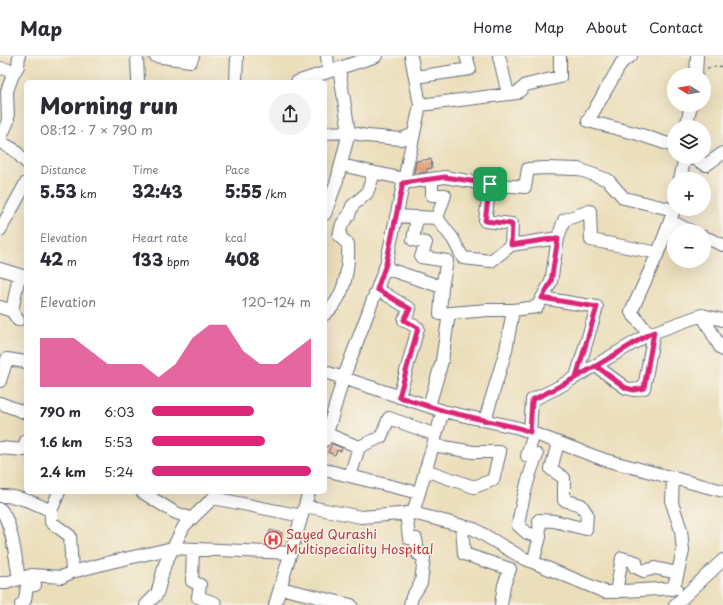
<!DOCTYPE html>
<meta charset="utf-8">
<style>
:root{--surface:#fff;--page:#f2f2f3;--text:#2b2b33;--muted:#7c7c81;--line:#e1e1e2;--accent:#db2777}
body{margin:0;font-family:"Playpen Sans",sans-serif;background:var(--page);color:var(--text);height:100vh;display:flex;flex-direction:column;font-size:15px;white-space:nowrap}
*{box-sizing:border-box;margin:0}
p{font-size:13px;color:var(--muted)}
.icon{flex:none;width:22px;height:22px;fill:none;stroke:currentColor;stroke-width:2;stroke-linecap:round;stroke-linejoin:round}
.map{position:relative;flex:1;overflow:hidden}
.side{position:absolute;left:24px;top:24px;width:303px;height:414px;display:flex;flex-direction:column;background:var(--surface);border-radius:6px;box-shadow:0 4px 16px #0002}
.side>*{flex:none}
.needle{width:26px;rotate:281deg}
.tools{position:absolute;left:667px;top:12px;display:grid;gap:8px}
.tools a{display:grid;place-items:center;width:44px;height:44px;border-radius:50%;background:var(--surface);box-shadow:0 4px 16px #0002;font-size:20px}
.pin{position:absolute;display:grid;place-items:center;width:34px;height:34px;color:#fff;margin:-17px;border-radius:8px;box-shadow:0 2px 6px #0006}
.round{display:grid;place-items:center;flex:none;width:42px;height:42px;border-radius:21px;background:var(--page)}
.head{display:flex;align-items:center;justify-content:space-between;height:68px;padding:0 16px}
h1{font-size:22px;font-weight:800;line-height:30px}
.stats{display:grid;grid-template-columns:repeat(3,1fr);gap:6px;height:68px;padding:4px 16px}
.stats div{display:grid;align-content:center}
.stats b{font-size:17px;font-weight:800}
.stats small{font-size:11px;font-weight:400}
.stats p{font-size:11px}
.chart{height:112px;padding:8px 16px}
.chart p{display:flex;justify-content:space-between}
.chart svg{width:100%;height:72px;margin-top:4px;fill:var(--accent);opacity:.7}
ul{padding:0 16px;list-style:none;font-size:13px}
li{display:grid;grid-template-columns:64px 48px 1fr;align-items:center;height:30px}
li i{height:10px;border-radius:5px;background:var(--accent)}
header{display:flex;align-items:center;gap:24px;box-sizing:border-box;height:56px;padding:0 20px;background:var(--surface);border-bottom:1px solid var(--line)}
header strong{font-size:19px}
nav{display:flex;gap:22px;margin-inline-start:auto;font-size:14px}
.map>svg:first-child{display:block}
.building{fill:#de9469}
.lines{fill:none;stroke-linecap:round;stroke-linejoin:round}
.minor-casing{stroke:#646c7e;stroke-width:14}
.path{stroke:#646c7e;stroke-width:1.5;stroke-dasharray:3 3;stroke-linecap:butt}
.minor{stroke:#fff;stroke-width:12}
.route-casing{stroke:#fff;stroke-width:8}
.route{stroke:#db2777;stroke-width:5}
.labels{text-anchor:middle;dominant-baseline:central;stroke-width:3;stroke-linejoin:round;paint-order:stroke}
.health-label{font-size:13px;fill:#be3a42;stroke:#f7f3e8;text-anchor:start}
</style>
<header>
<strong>Map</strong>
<nav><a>Home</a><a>Map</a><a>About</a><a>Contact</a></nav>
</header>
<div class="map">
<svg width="723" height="549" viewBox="0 0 723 549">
<rect width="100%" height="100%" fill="#f7f3e8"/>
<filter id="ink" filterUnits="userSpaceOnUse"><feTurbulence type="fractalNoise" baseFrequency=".025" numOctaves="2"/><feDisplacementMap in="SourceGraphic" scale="8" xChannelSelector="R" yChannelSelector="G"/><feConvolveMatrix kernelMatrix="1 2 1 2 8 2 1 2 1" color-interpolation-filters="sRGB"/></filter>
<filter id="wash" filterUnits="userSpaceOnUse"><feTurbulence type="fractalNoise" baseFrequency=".012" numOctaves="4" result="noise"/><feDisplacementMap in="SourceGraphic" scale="16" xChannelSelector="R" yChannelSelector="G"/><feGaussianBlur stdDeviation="0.9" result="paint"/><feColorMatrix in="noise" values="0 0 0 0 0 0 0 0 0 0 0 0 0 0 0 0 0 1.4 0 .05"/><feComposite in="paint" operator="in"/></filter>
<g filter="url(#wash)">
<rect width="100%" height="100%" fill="#ebdeba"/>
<g id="blocks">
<path class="building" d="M431,103L432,112L427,113V116L414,118L416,105Z
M332,388L342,392L341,395L337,394L335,399L328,396Z
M270,474L282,477L280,489L267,488Z"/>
</g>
</g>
<g filter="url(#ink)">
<use href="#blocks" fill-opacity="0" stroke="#646c7e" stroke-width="1"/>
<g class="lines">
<g class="minor-casing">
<path id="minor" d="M137,0L138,26
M155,0L191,5L193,0
M327,0L329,15
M499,0L508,38
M631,0L622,6L588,65L638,78L674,90
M0,12L15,15
M696,19L697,0
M415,21L470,13L466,0
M236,26L237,0
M297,26L376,0
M420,49L517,37L526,29L560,21V0
M686,71L691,49
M325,77L349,76L367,80L401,83L414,78
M0,83L8,65L7,35L12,21L18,10L19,0
M0,86L13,93L26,106
M691,101L706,109L723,97
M372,116L404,123
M432,123V139H445L437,162
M680,123L685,101
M403,127L445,121L485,128L525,131L528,113L545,112L578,113L608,124L624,142L674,154L658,197L631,256L649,278L557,332L532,344L530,376
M490,128L485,165L512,168L511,189
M325,158L337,124L349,76L339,12
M396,160L437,162L453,183L463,202L491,205L511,189L558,182L551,226L537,251L513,254
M417,161L413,184L426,187L421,201L447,205L442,231
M670,165L691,175
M0,174L26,127
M704,181L723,189
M558,182L564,164L590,155L591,184L658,197
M385,212L442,231L440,258L488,254H513L506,294L485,364
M0,213L26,221
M377,233L410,253L404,264L418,272L399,341
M542,242L597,251L576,321
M0,251L12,255
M325,258C346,241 349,213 348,188L339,180L342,168L349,159L352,150L367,137L372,123V116L341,109
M702,259L723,264
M18,264L12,255L19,219
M649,278L702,259L720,291L723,294
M596,310L626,332L634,334L644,332L654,276
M325,316L443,355L519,372L605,404L723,435
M0,325L7,303L26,306
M0,347L26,357
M429,350L442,305L449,257
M443,355L413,457L474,473L523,502L605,536L676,532
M327,378L359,391L350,420
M325,384L343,323L386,209L420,49L411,0
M359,391L381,381L389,362L436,379
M0,392L24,394L26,385
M325,414L419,437
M425,414L474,431L493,424L500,396H473L433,389
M142,436L174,456L192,463
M0,440C17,439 36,447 51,455V466L70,480L72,516
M213,442L302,460
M305,450L361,461L413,457
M0,453C12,464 16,506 19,523
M51,455L59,436
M406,457L409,482L416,483L418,498L424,501L421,527L412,541L410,549
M462,470L464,498L510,513L504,529L501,549
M540,481L539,464L554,465L586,473L587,458L581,449L564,444V422L551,413L558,387
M193,493L192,525L200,529L198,541L215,547L214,549
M533,506L540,481L527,477L518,469C522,445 527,422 537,399L527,400L534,378
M0,527H6L32,519L62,521L72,516L111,506L173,492L291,497
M280,532L351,549
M672,533L676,524L683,495L681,474L672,447L673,421
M616,536L622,502L636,506L635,511L644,515L655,512L677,517
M21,549L25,544L27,530L35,529L32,519
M146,549L157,538L165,508L184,470L213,442L217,436
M275,549L309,436
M675,549L723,504"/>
</g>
<path class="path" d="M707,12L723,10"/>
<use href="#minor" class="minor"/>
</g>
</g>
<g class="lines" filter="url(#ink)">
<g class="route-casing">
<path id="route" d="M490,128L445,121L403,127L386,208L377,233L410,253L404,264L418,272L399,341L444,355L519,372L530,376L532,344C573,325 611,301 649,278L654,276L644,332L634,334L626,332L596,310L576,321L597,251L542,242L551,226L558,182L511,189L512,168L485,165L490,128"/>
</g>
<use href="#route" class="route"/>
</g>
<defs>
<g id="hospital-ring" transform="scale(0.9)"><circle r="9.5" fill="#f7f3e8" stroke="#e0444e" stroke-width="1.5"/><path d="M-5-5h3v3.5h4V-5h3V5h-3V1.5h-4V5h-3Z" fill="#e0444e"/></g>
</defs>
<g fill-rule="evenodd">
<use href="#hospital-ring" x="273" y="484"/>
</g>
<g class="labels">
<g class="health-label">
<text x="286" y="477">Sayed Qurashi<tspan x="286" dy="15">Multispeciality Hospital</tspan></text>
</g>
</g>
</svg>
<div class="tools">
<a><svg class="needle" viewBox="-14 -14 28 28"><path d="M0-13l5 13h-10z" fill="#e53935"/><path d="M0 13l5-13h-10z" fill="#7c7c81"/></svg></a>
<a><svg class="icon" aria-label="layers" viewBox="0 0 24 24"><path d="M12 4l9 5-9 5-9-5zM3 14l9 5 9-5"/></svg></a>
<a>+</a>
<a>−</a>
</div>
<div class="pin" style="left:490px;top:128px;background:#1e9e55"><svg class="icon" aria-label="arrive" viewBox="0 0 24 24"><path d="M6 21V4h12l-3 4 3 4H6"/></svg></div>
<section class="side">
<div class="head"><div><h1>Morning run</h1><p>08:12 · 7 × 790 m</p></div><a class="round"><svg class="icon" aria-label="share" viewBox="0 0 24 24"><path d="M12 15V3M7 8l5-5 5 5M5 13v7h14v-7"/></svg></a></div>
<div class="stats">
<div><p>Distance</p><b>5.53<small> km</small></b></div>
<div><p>Time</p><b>32:43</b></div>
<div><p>Pace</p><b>5:55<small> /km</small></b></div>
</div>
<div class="stats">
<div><p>Elevation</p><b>42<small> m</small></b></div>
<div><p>Heart rate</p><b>133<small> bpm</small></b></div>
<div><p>kcal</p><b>408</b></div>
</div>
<div class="chart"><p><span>Elevation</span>120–124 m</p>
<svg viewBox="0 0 160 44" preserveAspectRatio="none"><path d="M0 44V14L10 14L20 14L30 22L40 30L50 30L60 30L70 38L80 30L90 14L100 6L110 6L120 22L130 30L140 30L150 22L160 14V44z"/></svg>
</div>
<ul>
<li><b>790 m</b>6:03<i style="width:64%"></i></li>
<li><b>1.6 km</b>5:53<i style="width:71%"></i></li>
<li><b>2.4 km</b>5:24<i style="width:100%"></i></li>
</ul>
</section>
</div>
